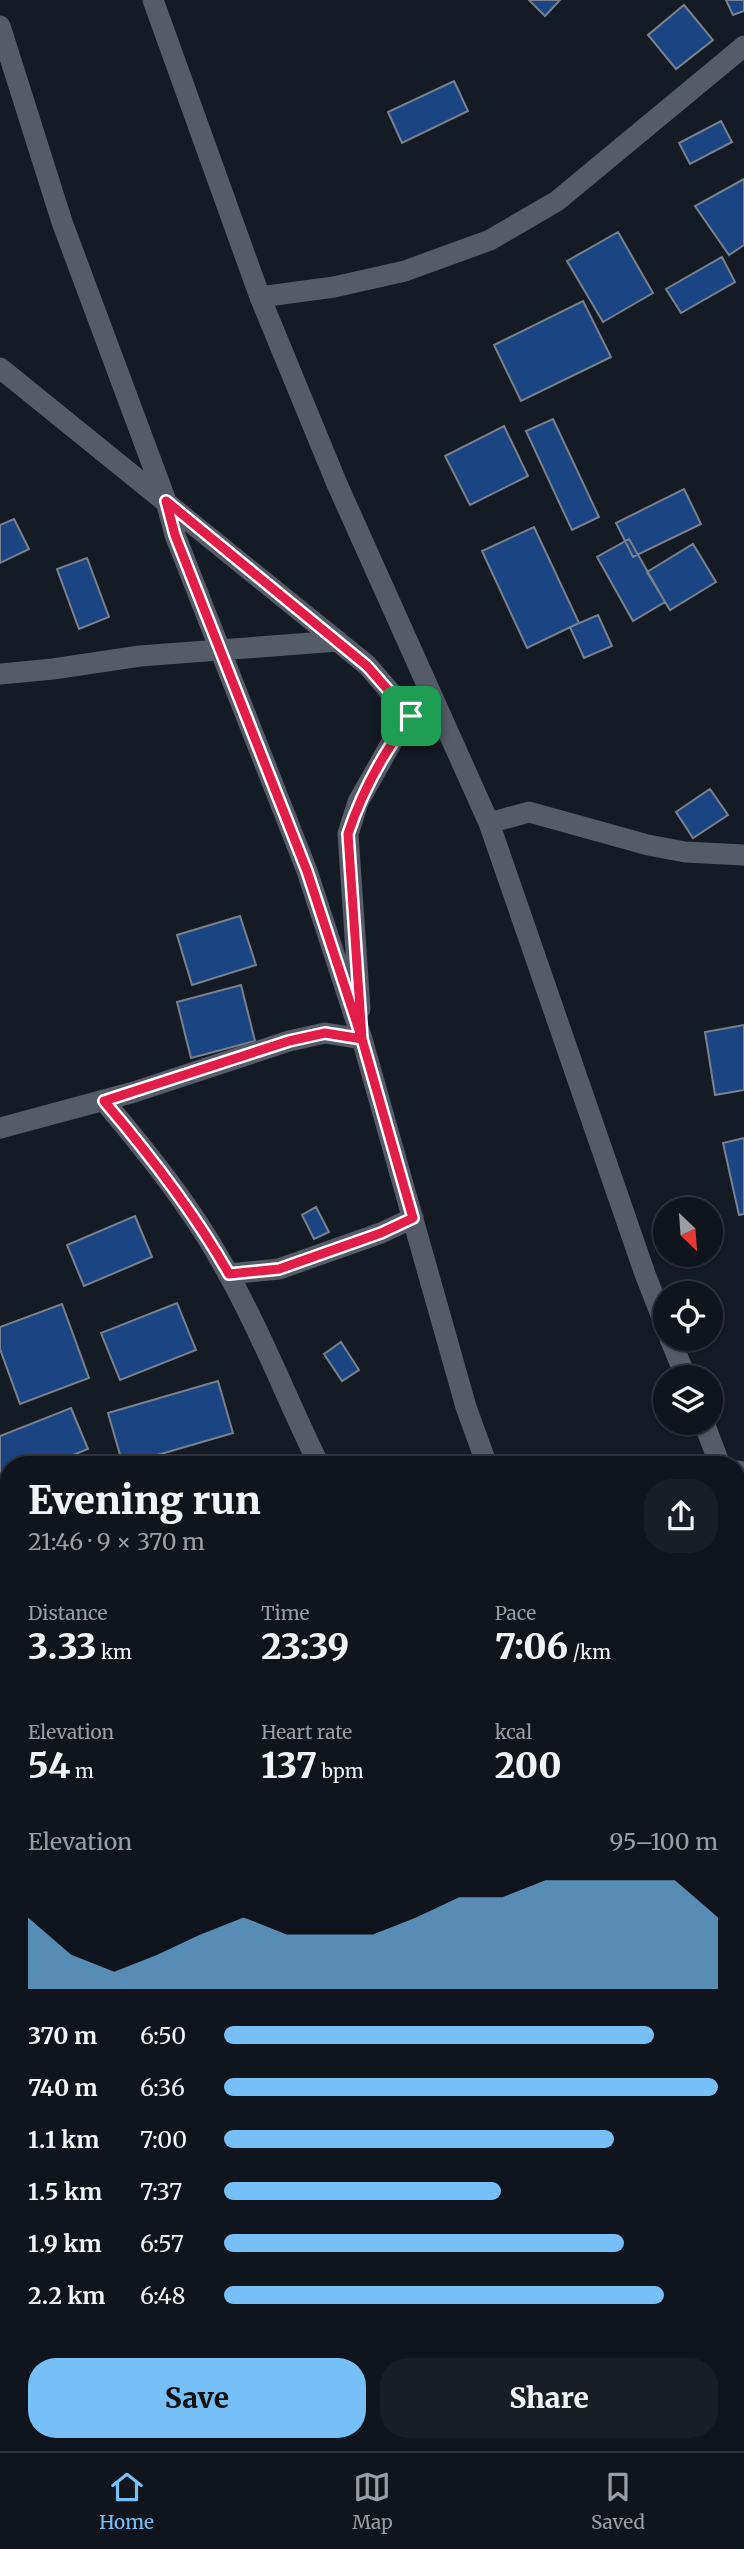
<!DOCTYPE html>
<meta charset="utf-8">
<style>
:root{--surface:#10141c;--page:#191d25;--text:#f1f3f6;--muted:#9c9ea3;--line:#30333b;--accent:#76c0f7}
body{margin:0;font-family:Merriweather,serif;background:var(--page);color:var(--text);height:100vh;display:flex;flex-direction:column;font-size:26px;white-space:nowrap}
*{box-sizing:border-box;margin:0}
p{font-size:23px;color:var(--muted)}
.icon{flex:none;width:38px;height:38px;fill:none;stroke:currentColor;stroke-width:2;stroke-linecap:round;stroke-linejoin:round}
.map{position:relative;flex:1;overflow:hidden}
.details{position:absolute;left:0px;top:1456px;width:746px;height:996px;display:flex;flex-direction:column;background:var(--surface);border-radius:28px 28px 0 0;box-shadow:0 2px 5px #0004,0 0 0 2px var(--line)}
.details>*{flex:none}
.needle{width:46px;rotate:155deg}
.controls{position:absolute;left:653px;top:1197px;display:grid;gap:14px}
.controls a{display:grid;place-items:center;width:70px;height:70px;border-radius:50%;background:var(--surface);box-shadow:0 2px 5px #0004,0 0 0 2px var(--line);font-size:35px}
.pin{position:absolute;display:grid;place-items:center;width:60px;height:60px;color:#fff;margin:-30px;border-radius:14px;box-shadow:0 4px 10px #0006}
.round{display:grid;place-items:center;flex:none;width:74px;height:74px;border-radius:28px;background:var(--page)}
.summary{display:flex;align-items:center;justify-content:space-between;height:119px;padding:0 28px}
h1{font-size:38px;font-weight:800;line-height:52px}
.stats{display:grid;grid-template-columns:repeat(3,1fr);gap:10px;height:119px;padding:7px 28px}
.stats div{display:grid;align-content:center}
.stats b{font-size:35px;font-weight:800}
.stats small{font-size:19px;font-weight:400}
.stats p{font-size:19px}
.chart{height:196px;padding:14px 28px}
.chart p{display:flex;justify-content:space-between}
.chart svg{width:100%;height:126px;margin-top:7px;fill:var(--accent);opacity:.7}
.button{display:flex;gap:14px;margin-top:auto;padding:14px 28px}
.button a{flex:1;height:80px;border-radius:28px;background:var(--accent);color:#111;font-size:28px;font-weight:800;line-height:80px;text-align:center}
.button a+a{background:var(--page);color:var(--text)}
ul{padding:0 28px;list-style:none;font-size:23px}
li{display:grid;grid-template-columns:112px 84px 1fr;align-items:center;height:52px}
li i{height:18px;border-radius:9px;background:var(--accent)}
.tabs{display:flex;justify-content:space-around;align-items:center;height:98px;border-top:2px solid var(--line);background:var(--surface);font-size:19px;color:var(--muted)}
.tabs a{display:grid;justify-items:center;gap:4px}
.tabs .active{color:var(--accent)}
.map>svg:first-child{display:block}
.building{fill:#1a4482;stroke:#79818d;stroke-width:2}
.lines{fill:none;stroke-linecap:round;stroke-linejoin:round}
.minor{stroke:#555c68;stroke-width:21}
.route-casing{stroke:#fff;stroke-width:14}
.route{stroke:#e11d48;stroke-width:9}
</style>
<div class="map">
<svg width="744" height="2451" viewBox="0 0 744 2451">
<rect width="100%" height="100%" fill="#151b25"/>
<path class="building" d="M529,0H560L545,16Z
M726,0H744V11L733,15Z
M684,5L713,40L676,69L648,35Z
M454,81L468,111L402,143L388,112Z
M721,121L732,142L690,164L679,143Z
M744,179V245L729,255L695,206Z
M618,232L653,293L603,322L567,261Z
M722,257L735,282L681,313L666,289Z
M583,301L611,357L521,401L494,345Z
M553,419L599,517L572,530L526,431Z
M504,426L528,476L470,505L445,456Z
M684,489L701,524L633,557L616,523Z
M14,519L29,549L0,563V525Z
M534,527L579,623L527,648L482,551Z
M629,539L665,602L633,621L597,557Z
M693,544L716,582L670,610L647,572Z
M87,558L109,617L79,629L57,569Z
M598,615L612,646L584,658L570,627Z
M710,789L728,815L693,838L676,812Z
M240,916L256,965L192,985L177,935Z
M241,985L255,1041L191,1058L177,1002Z
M744,1025V1090L715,1095L705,1032Z
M744,1138V1214L739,1215L723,1143Z
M316,1207L329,1232L314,1239L302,1215Z
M135,1216L152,1257L84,1286L67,1245Z
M177,1303L196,1350L120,1380L101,1333Z
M62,1304L89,1378L20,1404L0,1349V1327Z
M341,1342L359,1370L342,1381L324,1354Z
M218,1381L233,1433L123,1465L108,1413Z
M71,1408L88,1449L48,1465H9V1480L0,1484V1436Z
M0,1546L9,1557V1638L0,1645Z
M2,2072L9,2076L7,2164L0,2160Z
M737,2370L744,2373V2405L737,2403Z
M737,2405L744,2407V2451H714L700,2446L701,2443H737Z
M34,2443H105L103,2451H47L33,2448Z
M395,2443H455L464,2447L462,2451H391Z
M416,2443H454L473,2451H412Z
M595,2443H641L638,2451H593Z"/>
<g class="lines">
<path class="minor" d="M153,0L260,297L337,484L489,823L645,1274L665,1325
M0,26L62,222L166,501L175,535L307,871L362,1039L466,1407L487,1465
M260,297L334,287L405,271L490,240L557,201L744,46
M0,368L367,665L411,716
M0,674L53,669L140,656L338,641
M489,823L529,812L648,845L685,852L744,855
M360,1009L348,834L358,802L393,740L411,716L422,712
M104,1101C146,1151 189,1204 221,1261C259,1327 286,1397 319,1465
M0,1128L134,1092L289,1041L325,1033L362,1039
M228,1274L279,1269L381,1233L413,1218
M670,1339L686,1377
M704,1423L720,1465
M737,1471L744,1472
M737,1507L744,1525
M737,1788L744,1785
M0,2015L9,2020
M737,2150L744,2167
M309,2451L313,2443"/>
</g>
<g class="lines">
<g class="route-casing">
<path id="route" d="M411,716L367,666L166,501L175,535L307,871L362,1039L413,1218L381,1233L279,1269L229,1274C194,1212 150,1155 104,1101L289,1041L325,1033L362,1039L348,834C362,791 384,752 411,716"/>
</g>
<use href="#route" class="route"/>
</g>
</svg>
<div class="controls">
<a><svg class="needle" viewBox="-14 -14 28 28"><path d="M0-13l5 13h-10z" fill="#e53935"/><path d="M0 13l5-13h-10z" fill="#9c9ea3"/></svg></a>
<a><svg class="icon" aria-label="locate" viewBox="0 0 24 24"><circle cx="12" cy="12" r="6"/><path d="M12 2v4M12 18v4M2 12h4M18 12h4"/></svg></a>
<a><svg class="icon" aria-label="layers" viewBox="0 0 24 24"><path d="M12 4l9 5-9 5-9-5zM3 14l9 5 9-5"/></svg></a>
</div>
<div class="pin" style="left:411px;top:716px;background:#1e9e55"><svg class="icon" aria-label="arrive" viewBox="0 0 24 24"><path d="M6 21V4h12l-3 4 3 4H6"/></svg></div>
<section class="details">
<div class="summary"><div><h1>Evening run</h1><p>21:46 · 9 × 370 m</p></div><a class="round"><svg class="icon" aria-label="share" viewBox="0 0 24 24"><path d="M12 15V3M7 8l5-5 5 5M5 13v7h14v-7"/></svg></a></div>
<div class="stats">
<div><p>Distance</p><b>3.33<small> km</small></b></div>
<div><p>Time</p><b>23:39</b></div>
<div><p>Pace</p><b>7:06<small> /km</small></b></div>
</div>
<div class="stats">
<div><p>Elevation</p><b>54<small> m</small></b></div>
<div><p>Heart rate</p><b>137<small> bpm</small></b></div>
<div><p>kcal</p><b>200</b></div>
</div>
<div class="chart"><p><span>Elevation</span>95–100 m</p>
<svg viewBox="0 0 160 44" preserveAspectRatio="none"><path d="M0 44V19L10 32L20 38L30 32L40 25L50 19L60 25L70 25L80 25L90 19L100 12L110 12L120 6L130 6L140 6L150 6L160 19V44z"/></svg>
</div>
<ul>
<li><b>370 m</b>6:50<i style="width:87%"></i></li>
<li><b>740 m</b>6:36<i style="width:100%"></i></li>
<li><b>1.1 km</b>7:00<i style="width:79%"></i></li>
<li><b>1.5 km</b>7:37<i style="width:56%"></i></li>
<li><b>1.9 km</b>6:57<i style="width:81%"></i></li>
<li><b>2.2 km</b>6:48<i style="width:89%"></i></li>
</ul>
<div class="button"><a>Save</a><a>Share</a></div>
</section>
</div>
<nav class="tabs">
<a class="active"><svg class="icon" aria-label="home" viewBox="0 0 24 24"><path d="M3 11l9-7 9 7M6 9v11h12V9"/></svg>Home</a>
<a><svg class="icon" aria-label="map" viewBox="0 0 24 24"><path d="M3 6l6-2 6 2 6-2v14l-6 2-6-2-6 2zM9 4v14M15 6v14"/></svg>Map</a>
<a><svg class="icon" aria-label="saved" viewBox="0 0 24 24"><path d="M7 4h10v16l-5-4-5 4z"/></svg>Saved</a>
</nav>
